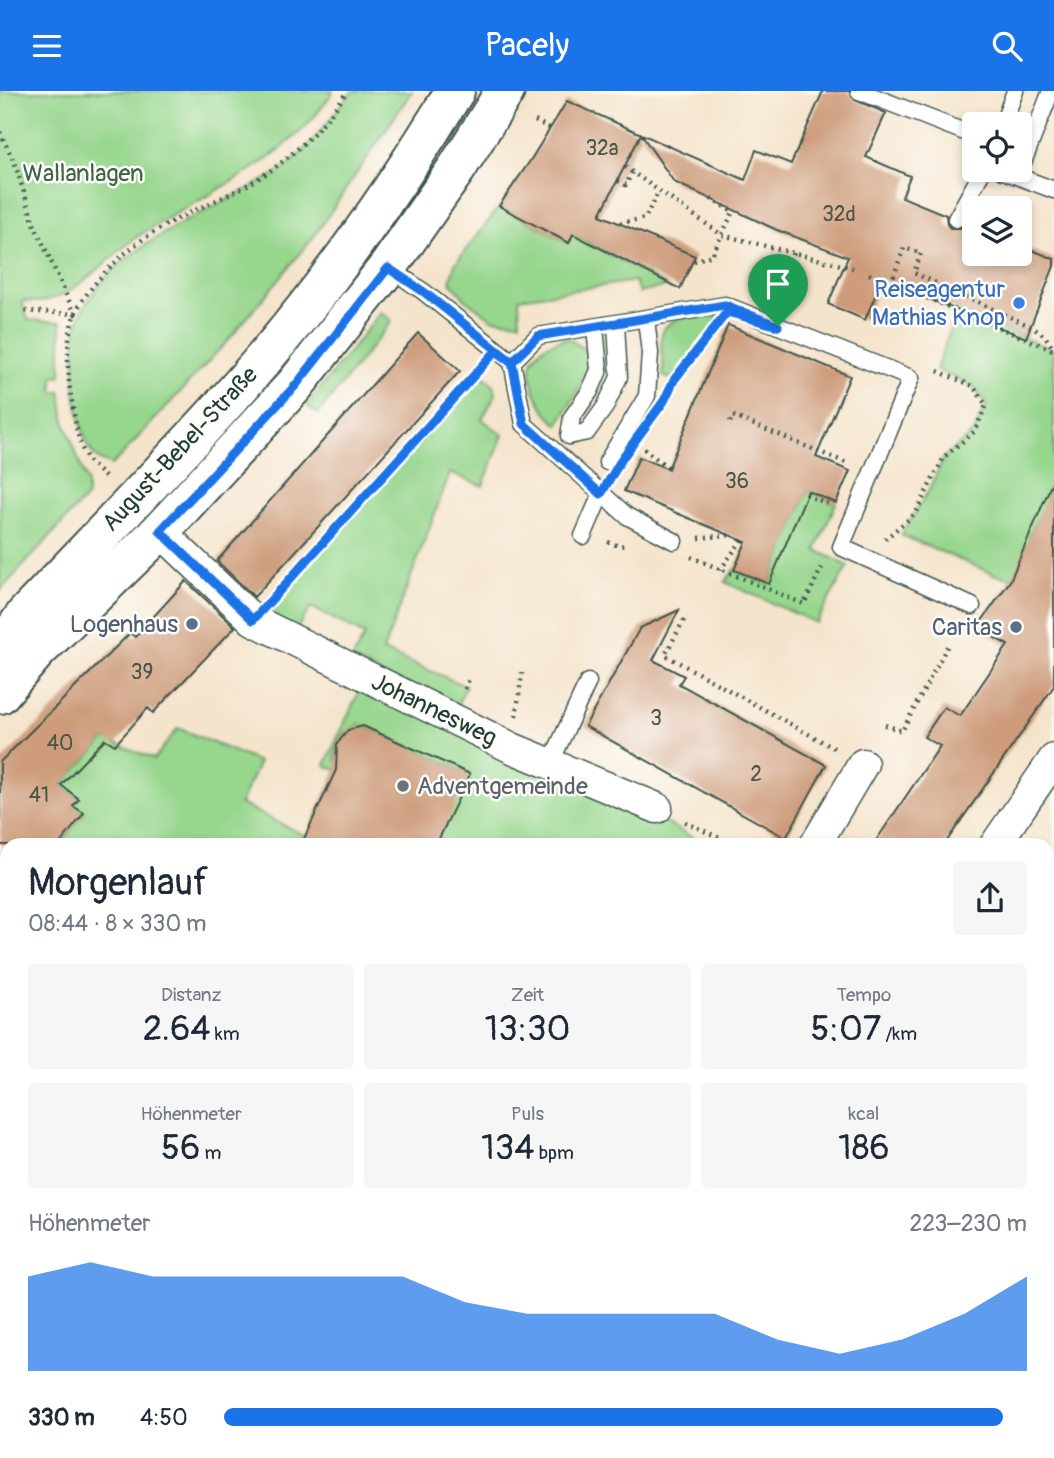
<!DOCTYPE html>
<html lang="de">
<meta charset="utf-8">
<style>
:root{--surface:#fff;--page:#f6f6f7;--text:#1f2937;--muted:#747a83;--accent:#1a73e8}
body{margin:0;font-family:Pangolin,sans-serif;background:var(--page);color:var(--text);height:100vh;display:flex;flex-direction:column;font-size:26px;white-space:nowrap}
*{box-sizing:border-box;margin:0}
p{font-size:23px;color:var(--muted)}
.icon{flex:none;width:38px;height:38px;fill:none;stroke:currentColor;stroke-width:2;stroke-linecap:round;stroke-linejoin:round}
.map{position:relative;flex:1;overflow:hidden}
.side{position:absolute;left:0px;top:747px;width:1055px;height:621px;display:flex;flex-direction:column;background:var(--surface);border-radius:21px 21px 0 0;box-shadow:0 4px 10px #0003}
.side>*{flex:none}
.controls{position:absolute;left:962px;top:21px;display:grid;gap:14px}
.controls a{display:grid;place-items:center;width:70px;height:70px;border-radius:7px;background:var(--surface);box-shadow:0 4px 10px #0003;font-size:35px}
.pin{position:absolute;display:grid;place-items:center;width:60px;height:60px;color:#fff;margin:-72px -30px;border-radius:50% 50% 50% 0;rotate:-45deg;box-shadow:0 0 7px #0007}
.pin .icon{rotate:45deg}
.round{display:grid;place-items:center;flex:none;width:74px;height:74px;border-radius:7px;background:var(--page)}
.headline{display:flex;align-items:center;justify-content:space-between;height:119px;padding:0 28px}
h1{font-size:38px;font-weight:600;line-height:52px}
.metrics{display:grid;grid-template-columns:repeat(3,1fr);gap:10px;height:119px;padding:7px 28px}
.metrics div{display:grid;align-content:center;border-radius:7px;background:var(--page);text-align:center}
.metrics b{font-size:35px;font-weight:600}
.metrics small{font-size:19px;font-weight:400}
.metrics p{font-size:19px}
.chart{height:196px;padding:14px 28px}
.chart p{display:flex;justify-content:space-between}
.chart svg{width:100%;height:126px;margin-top:7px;fill:var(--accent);opacity:.7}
ul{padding:0 28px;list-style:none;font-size:23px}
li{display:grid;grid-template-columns:112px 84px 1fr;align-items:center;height:52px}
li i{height:18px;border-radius:9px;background:var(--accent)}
header{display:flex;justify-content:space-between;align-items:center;height:91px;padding:0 28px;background:var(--accent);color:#fff;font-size:32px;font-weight:600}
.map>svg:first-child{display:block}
.built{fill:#e7daba}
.green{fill:#96d68d;stroke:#5a8a60;stroke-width:2}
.building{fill:#ce9c7b}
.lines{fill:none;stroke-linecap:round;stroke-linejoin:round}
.service-casing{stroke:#3f564b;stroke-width:19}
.minor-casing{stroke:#3f564b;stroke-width:33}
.secondary-casing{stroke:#3f564b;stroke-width:42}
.path{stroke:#3f564b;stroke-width:4.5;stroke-dasharray:2 5;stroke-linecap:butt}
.service{stroke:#fff;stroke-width:16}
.minor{stroke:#fff;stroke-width:30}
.secondary{stroke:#fff;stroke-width:38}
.route-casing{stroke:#fff;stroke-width:14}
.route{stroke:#1a73e8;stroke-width:9}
.shop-dot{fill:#3f7fe0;stroke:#fdfcf7;stroke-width:2.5}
.service-dot{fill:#5c6f8a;stroke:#fdfcf7;stroke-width:2.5}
.worship-dot{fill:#6b7280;stroke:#fdfcf7;stroke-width:2.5}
.labels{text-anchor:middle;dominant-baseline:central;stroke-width:5;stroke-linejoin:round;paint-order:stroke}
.number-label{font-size:21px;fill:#4b5546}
.park-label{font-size:24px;fill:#3d634a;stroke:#fdfcf7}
.shop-label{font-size:24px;fill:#366cbe;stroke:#fdfcf7;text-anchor:end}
.street-label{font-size:24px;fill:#1f3d34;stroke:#fdfcf7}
.service-label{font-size:24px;fill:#4e5e75;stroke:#fdfcf7;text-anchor:end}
.worship-label{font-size:24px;fill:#5b616d;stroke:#fdfcf7;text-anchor:start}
</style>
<header><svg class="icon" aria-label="menu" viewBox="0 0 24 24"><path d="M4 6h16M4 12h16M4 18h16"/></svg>Pacely<svg class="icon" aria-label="search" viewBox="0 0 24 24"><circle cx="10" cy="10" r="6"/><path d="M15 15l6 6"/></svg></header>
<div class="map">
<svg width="1054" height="1367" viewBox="0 0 1054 1367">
<rect width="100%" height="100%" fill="#fdfcf7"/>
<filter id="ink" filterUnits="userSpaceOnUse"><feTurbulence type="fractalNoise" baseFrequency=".0143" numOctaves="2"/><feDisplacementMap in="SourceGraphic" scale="14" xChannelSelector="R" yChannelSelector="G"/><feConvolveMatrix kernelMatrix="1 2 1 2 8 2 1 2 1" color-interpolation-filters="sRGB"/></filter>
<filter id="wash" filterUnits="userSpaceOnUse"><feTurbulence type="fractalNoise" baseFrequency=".00686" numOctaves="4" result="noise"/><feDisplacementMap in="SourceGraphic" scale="28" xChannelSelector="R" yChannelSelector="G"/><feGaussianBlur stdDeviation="1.57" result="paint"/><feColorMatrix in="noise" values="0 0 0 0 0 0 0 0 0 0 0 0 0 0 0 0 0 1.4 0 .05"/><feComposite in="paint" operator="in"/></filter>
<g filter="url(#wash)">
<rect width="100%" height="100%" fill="#f5e4cc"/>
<path class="built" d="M1050,1002L1054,1005V1210L1048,1206Z"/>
<path class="green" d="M0,0H333C292,69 206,102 140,144C112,162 77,205 44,210C37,212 29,210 22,210L28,229L61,231V284L53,286V301H61L65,332L87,392V405L0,500Z
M352,0H412L313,147L231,246L120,366L111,374C107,372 100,370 97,367C83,355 81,330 77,313C74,301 75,288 75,276C75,261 74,242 79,228C107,154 215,120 277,82C308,62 329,29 352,0Z
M500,115L568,152L573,143L667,195L639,202L635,190L519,207L520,231L492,228L465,208L450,190L455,173Z
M957,219L1054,259V394L1029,445L1054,457L1042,494L996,484L901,444L929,399L944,366L974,341L986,314L973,295L936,279Z
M381,221L392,230L318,323L307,314Z
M702,223L722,227L674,289L663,285C665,273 661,264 661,252C660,228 684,225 702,223Z
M568,247L587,260L591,277L558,334C539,318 517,277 542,257C549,252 560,249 568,247Z
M478,280L493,293L496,303L482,328L503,344L483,395L450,382L383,560L466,595L455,619L352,568L365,544L311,516L297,538L260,521Z
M808,400L836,412L816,459L848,475L816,532L725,491L734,479L769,493Z
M362,594L646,720L705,754H419L433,725L470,683L359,633L356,637C339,642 331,658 338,675L336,679L325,674Z
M178,637L259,671L240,713L306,745L302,754H59L84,722L73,715L78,707L61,694L105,648L154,668Z
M1054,843V977L1048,973V851Z
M0,906L7,908V1036L0,1034V1018L3,1008L0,1007Z
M291,1362H479L475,1367H288Z"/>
<g id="blocks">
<path class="building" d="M823,0H849L855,9L886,22L866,66L910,85L902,106L946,124L947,133L950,137H961L966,132L975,136V163H1020V154L1054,168V175L1026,247L882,189L865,229L828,213L848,166L777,139L674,91L641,43L600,124L695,165L680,198L573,143L569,152L499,115L530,70L567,10L745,89L756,59L791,73Z
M728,234L850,285L816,366L850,380L836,412L808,400L769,493L734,479L746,451L624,400L639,366L668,378Z
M418,242L460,280L254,506L217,470Z
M1054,387V595L944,754H873L940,655L924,646L944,616L960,625L1008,554L977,537L1010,490Z
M186,490L235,536L153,622L148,617L115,654L105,648L61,694L79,708L73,715L84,722L59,754H0V671L130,542L135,546Z
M679,519L653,569L684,585L679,593L826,674L786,747L585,635L640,537Z
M363,635L470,683L436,754H301L336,679L337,653L348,639Z"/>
</g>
</g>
<g filter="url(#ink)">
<use href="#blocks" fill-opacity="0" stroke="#3f564b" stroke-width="2"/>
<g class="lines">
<g class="service-casing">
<path id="service" d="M859,0L975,45
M1003,33L1015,0
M1001,79L1054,99
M1018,84L1051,0
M956,128L983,79
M388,176L424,201L512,271
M595,236L599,279L590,300L572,326L569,345L587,341L605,316L619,286L616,233
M607,371L647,305L650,262L646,228
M583,445L601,403
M674,450L627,425L524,333L512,271L538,245L725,214L911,287L841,456L972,515
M550,673L588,591
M1048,1023L1054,1027
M1048,1093L1054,1084
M710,1362L718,1367
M916,1367L919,1362"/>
</g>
<g class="minor-casing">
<path id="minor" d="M160,440L253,529L512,657L657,717
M815,754L863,673
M995,754L1054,668
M0,1182L7,1180
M1040,1362L1049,1367
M190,1367L193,1362
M587,1367L591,1362"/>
</g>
<g class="secondary-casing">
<path id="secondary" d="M0,559L26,523C95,450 166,378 233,303C317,210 390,107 455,0
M0,603L36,561L160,440L295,294L388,176L457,77L505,0"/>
</g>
<path class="path" d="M535,30L550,37
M0,41L15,73L34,133L75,223L24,220
M625,76L722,144L853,177
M618,90L626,94L632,81
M620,132L645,127L659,100
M694,170L712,164L733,121L711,108
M869,183L1053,259
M891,192L904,157L921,162L914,182L1030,235L1045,245L1054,259
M783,212L794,161
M675,287L711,241
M730,331L733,325L849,373
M644,358L669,377
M105,386C99,380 91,374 87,367C76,349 75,325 71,305C67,282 65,243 76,221C88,195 124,160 148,145C187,119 232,106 270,80C299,59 328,31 347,0
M806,404L831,414
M699,447L729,444
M885,448L915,423L944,366L975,340L986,314L973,295L935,279
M608,451L619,455L626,454
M691,466L804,513L823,474
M720,479L742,449
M274,505L480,278
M684,529L665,564L834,657
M465,598L470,586
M516,625L522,582
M885,634L902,640L948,554
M685,731L735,754"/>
<use href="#service" class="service"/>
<use href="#minor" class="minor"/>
<use href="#secondary" class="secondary"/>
</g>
</g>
<g class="lines" filter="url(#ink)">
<g class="route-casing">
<path id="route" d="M778,235L725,214L538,245L512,271L424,201L388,177L296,294L160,440L253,529L496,260L512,271L524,333L601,403L623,366L664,310L674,289L727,221L778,235"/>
</g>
<use href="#route" class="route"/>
</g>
<circle class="shop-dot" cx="1019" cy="212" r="7"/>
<g class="service-dot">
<circle cx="192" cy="533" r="7"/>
<circle cx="1016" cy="536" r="7"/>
</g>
<circle class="worship-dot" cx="403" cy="695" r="7"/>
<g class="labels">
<g class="number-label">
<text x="602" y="57">32a</text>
<text x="839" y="123">32d</text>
<text x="737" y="390">36</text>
<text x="142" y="581">39</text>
<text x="656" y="627">3</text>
<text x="60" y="652">40</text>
<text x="756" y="683">2</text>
<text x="39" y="704">41</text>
</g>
<g class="park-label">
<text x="83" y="82">Wallanlagen</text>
</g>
<g class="shop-label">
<text x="1005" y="198">Reiseagentur<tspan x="1005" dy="28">Mathias Knop</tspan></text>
</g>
<g class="street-label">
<text transform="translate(180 358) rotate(-47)">August-Bebel-Straße</text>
<text transform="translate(434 619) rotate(26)">Johannesweg</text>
</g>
<g class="service-label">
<text x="178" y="533">Logenhaus</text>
<text x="1002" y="536">Caritas</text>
</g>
<g class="worship-label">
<text x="417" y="695">Adventgemeinde</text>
</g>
</g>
</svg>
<div class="controls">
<a><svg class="icon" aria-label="locate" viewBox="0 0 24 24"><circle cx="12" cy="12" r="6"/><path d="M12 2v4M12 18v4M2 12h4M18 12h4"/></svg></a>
<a><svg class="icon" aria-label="layers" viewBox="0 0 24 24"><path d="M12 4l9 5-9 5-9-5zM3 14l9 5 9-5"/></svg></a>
</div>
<div class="pin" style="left:778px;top:235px;background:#1e9e55"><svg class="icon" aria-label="arrive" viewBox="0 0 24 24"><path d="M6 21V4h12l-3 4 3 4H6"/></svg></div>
<section class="side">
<div class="headline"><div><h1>Morgenlauf</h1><p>08:44 · 8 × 330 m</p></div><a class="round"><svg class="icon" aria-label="share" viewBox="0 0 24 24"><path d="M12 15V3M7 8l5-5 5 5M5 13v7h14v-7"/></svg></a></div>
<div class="metrics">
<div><p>Distanz</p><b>2.64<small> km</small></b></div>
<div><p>Zeit</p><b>13:30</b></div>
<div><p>Tempo</p><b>5:07<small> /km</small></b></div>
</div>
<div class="metrics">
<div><p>Höhenmeter</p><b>56<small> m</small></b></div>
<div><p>Puls</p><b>134<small> bpm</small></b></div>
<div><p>kcal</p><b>186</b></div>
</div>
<div class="chart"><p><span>Höhenmeter</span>223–230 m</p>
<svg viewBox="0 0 160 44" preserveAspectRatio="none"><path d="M0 44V11L10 6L20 11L30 11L40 11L50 11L60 11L70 20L80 24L90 24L100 24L110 24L120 33L130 38L140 33L150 24L160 11V44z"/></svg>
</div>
<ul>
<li><b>330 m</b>4:50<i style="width:97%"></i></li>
</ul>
</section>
</div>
